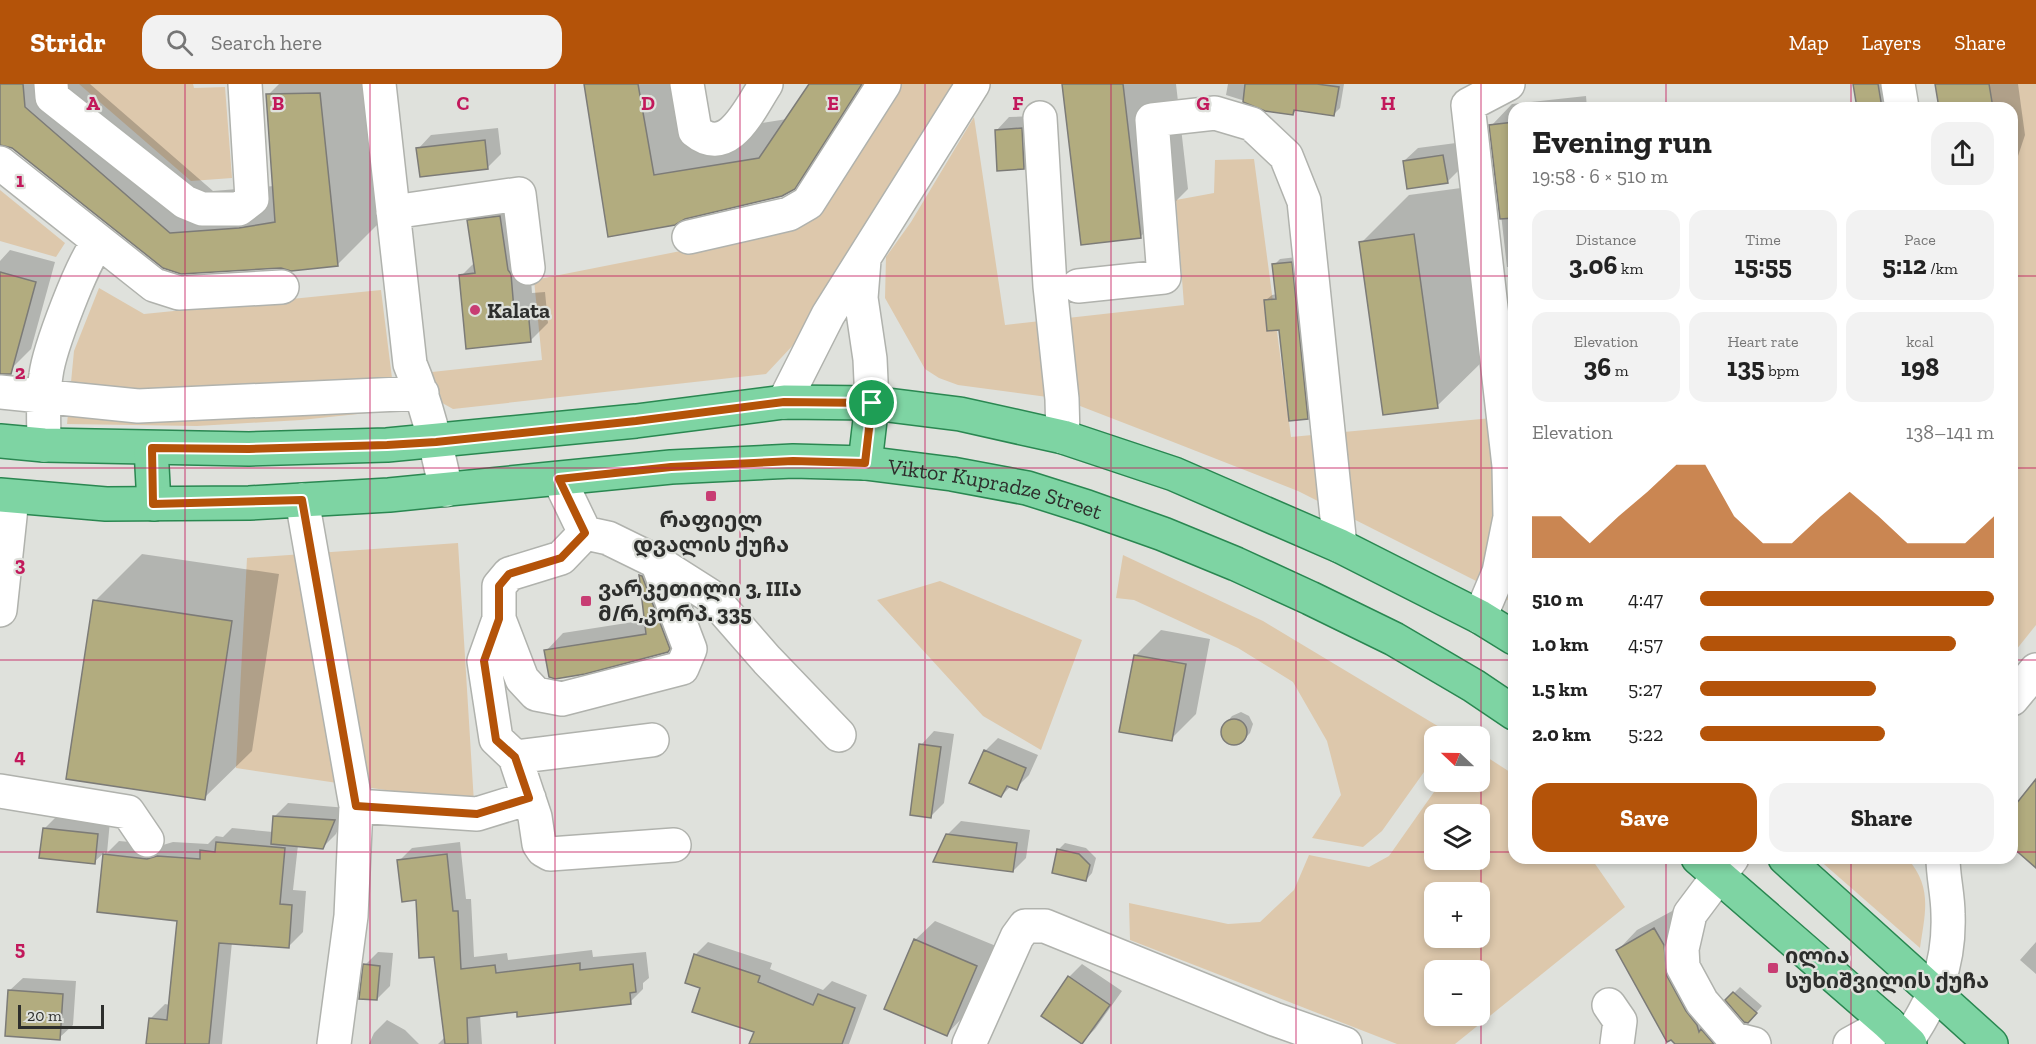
<!DOCTYPE html>
<meta charset="utf-8">
<style>
:root{--surface:#fff;--page:#f2f2f2;--text:#222;--muted:#767676;--accent:#b45309}
body{margin:0;font-family:"Zilla Slab","Noto Sans Georgian",serif;background:var(--page);color:var(--text);height:100vh;display:flex;flex-direction:column;font-size:22px;white-space:nowrap}
*{box-sizing:border-box;margin:0}
p{font-size:20px;color:var(--muted)}
.icon{flex:none;width:33px;height:33px;fill:none;stroke:currentColor;stroke-width:2;stroke-linecap:round;stroke-linejoin:round}
.map{position:relative;flex:1;overflow:hidden}
.side{position:absolute;left:1508px;top:18px;width:510px;height:762px;display:flex;flex-direction:column;background:var(--surface);border-radius:18px;box-shadow:0 3px 9px #0003}
.side>*{flex:none}
.needle{width:39px;rotate:292deg}
.buttons{position:absolute;left:1424px;top:642px;display:grid;gap:12px}
.buttons a{display:grid;place-items:center;width:66px;height:66px;border-radius:12px;background:var(--surface);box-shadow:0 3px 9px #0003;font-size:30px}
.scale{position:absolute;left:18px;bottom:15px;width:86px;box-sizing:border-box;padding-left:6px;border:3px solid #2d2e2c;border-top:0;font-size:16px;line-height:21px;white-space:nowrap;color:#2d2e2c;-webkit-text-stroke:4px #dfe1dc;paint-order:stroke}
.pin{position:absolute;display:grid;place-items:center;width:51px;height:51px;color:#fff;margin:-26px;border:3px solid #fff;border-radius:50%;box-shadow:0 2px 6px #0007}
.round{display:grid;place-items:center;flex:none;width:63px;height:63px;border-radius:18px;background:var(--page)}
.summary{display:flex;align-items:center;justify-content:space-between;height:102px;padding:0 24px}
h1{font-size:33px;font-weight:800;line-height:45px}
.stats{display:grid;grid-template-columns:repeat(3,1fr);gap:9px;height:102px;padding:6px 24px}
.stats div{display:grid;align-content:center;border-radius:15px;background:var(--page);text-align:center}
.stats b{font-size:26px;font-weight:800}
.stats small{font-size:16px;font-weight:400}
.stats p{font-size:16px}
.chart{height:168px;padding:12px 24px}
.chart p{display:flex;justify-content:space-between}
.chart svg{width:100%;height:108px;margin-top:6px;fill:var(--accent);opacity:.7}
.action{display:flex;gap:12px;margin-top:auto;padding:12px 24px}
.action a{flex:1;height:69px;border-radius:18px;background:var(--accent);color:#fff;font-size:24px;font-weight:800;line-height:69px;text-align:center}
.action a+a{background:var(--page);color:var(--text)}
ul{padding:0 24px;list-style:none;font-size:20px}
li{display:grid;grid-template-columns:96px 72px 1fr;align-items:center;height:45px}
li i{height:15px;border-radius:8px;background:var(--accent)}
header{display:flex;align-items:center;gap:36px;box-sizing:border-box;height:84px;padding:0 30px;background:var(--accent);color:#fff}
header strong{font-size:28px}
nav{display:flex;gap:33px;margin-inline-start:auto;font-size:21px}
.search{width:420px;height:54px;background:var(--page);display:flex;align-items:center;gap:15px;box-sizing:border-box;padding:0 21px;border-radius:18px;color:var(--muted);font-size:22px}
.map>svg:first-child{display:block}
.green{fill:#ddc8ac;fill-rule:evenodd}
.shadow{fill:#0003}
.building{fill:#b2ac7f;stroke:#7c7b77;stroke-width:1.5}
.lines{fill:none;stroke-linecap:round;stroke-linejoin:round}
.minor-casing{stroke:#b0b2ad;stroke-width:36}
.major-casing{stroke:#2a8751;stroke-width:36}
.minor{stroke:#fff;stroke-width:33}
.major{stroke:#7ed4a3;stroke-width:33}
.route-casing{stroke:#fff;stroke-width:12}
.route{stroke:#b45309;stroke-width:8}
.grid{fill:none;stroke:#c2185b;stroke-width:1.5;stroke-opacity:0.55}
.poi-dot{fill:#c83d73;stroke:#dfe1dc;stroke-width:2}
.labels{text-anchor:middle;dominant-baseline:central;stroke-width:4.5;stroke-linejoin:round;paint-order:stroke}
.poi-label{font-size:22px;font-weight:bold;fill:#2d2e2c;stroke:#dfe1dc;text-anchor:start}
.street-label{font-size:22px;fill:#2d2e2c;stroke:#dfe1dc}
.grid-label{font-size:20px;text-anchor:middle;font-weight:bold;fill:#c2185b;stroke:#dfe1dc;stroke-width:4.5;stroke-linejoin:round;paint-order:stroke}
</style>
<header>
<strong>Stridr</strong>
<div class="search"><svg class="icon" aria-label="search" viewBox="0 0 24 24"><circle cx="10" cy="10" r="6"/><path d="M15 15l6 6"/></svg>Search here</div>
<nav><a>Map</a><a>Layers</a><a>Share</a></nav>
</header>
<div class="map">
<svg width="2036" height="960" viewBox="0 0 2036 960">
<rect width="100%" height="100%" fill="#dfe1dc"/>
<path class="green" d="M79,0H193L194,4L225,3L232,94L191,97Z
M898,0H959L796,258L766,290L453,325L437,316L432,288L542,276L534,196L792,145Z
M1982,0H2036V541L2012,571V24H1985Z
M974,33L1005,241L1184,221L1176,116L1214,109L1215,76L1254,75L1291,353L1513,332V520L1492,505L1298,407L1168,356L1062,315L958,301L939,294L925,285L885,214L886,173L911,138Z
M0,106L65,159L56,173L0,157Z
M99,204L144,230L381,206L396,326L301,336L197,342L67,340L74,267Z
M458,459L474,719L236,684L247,474Z
M1123,471L1263,537L1451,650L1450,652H1434V674L1382,747L1363,763L1312,754L1341,711L1327,657L1293,598L1238,564L1134,516L1116,514Z
M940,497L1082,556L1041,666L983,632L877,516Z
M1479,668L1513,690L1514,774H1591L1625,823L1455,960H1397L1130,856L1129,819L1228,840L1260,838L1294,806L1309,771L1369,783L1389,772L1441,698H1479ZM1434,730H1479V776H1434ZM1434,808H1479V854H1434ZM1434,886H1479V932H1434Z
M1817,774H1907C1933,803 1925,829 1920,864Z"/>
<path class="shadow" d="M0,0H90L213,107L274,102L268,11L279,0H365L380,138L337,181L182,189L12,63L0,59Z
M585,0H688L697,49L787,35L811,0H876L837,61L794,104L684,133Z
M1063,0H1176L1188,105L1141,152Z
M1228,0H1344L1340,24L1333,31L1297,25L1293,30L1258,21L1226,11Z
M1855,0H1902L1906,24H1859Z
M1937,0H2018L2025,51L2012,90V24H1940Z
M1586,12L1587,24H1514V183H1507L1491,42L1512,20Z
M1034,32L1037,70L1024,84L996,47L1009,33Z
M498,44L501,70L487,84L418,65L431,51Z
M1456,59L1460,85L1447,98L1404,77L1418,64Z
M1461,104L1485,275L1437,322L1361,159L1409,111Z
M518,114L529,172L532,209L545,208L548,239L530,257L461,192L475,178L469,137L487,119Z
M10,166L55,178L31,265L12,284L0,281V177Z
M1297,173L1313,327L1307,334L1281,244L1265,217L1272,211L1277,210L1274,181L1280,175Z
M142,470L279,490L252,667L204,714L95,517Z
M659,474L685,549L668,567H546L563,549L646,536L642,491Z
M1161,546L1210,555L1196,630L1171,655L1136,571Z
M1241,628L1249,632L1253,640L1250,649L1243,656L1235,660L1226,656L1222,648L1226,639L1232,632Z
M934,647L954,650L944,719L931,732L921,661Z
M998,654L1038,671L1029,691L1016,704L1011,702L1001,712L985,667Z
M288,719L347,724L336,750L323,763L298,761L293,806L306,807L303,848L289,862L232,858L222,960H148L150,935L165,920L170,921L179,835L98,826L105,768L94,778L44,745L57,732L110,737L107,769L119,757L163,761L173,758L208,760L216,752L223,753L232,744L273,748L275,732Z
M961,737L1030,746L1026,774L1013,787L948,750Z
M460,758L466,815H471L474,873L507,869L508,876L592,866L593,873L646,868L649,894L643,899V905L630,918L518,926L480,931L482,960H438L445,953L435,872L417,815L399,777L412,764Z
M1065,759L1086,764L1096,774L1092,789L1086,796L1059,765Z
M1674,826L1682,842L1685,872L1755,960H1678L1618,866L1637,846Z
M935,837L996,862L966,930L947,950L915,856Z
M708,858L772,879L770,885L823,906L832,897L867,911L849,960H751L756,948L702,903L695,871Z
M2036,858V890L2020,876Z
M378,868L393,869L390,902L377,915L365,881Z
M1082,880L1122,907L1095,945L1082,958L1069,893Z
M23,894L76,897L73,941L59,954L9,907Z
M1740,903L1762,922L1754,931L1727,916Z
M387,936L405,946L419,960H369L374,949Z"/>
<path class="building" d="M0,0H23L25,23L170,149L239,144L275,138L266,10L320,9L338,182L291,187L281,184L181,190L163,184L12,64L0,61Z
M584,0H638L654,91L759,74L809,0H862L795,105L782,112L685,135L675,141L608,153Z
M1062,0H1123L1141,154L1081,161Z
M1245,0H1317L1339,3L1334,32L1294,26L1293,31L1265,27L1243,18Z
M1853,0H1878L1882,24H1857Z
M1935,0H1989L1993,24H1939Z
M1514,38V134L1500,135L1489,41Z
M1022,44L1024,85L997,87L995,46Z
M485,56L488,85L420,93L416,64Z
M1443,71L1448,99L1407,105L1403,77Z
M500,132L508,186L511,190L514,226L528,225L531,258L466,265L459,191L475,189L467,136Z
M1414,150L1438,324L1383,331L1359,158Z
M1292,178L1308,335L1289,337L1279,246L1267,247L1264,216L1276,215L1272,180Z
M0,188L36,198L11,290H0Z
M639,491L642,492L670,565L668,568L585,590L555,595L549,593L544,566L646,550Z
M93,516L232,537L205,716L66,695Z
M1134,571L1186,580L1172,657L1119,648Z
M1221 648a13 13 0 1 1 26 0a13 13 0 1 1-26 0Z
M919,660L941,663L931,734L910,731Z
M984,666L1026,684L1017,706L1007,702L1001,713L969,699Z
M2036,695V784L2012,763V725Z
M273,732L335,736L323,765L271,760Z
M43,744L98,750L95,780L39,774Z
M946,750L1017,759L1013,788L933,778Z
M216,758L285,764L280,820L292,821L289,864L219,859L209,960H146L149,934L167,936L177,837L97,828L103,770L147,775L157,772L200,775V766L215,768Z
M1057,765L1079,770L1090,781L1086,797L1052,789Z
M447,770L453,827H458L461,885L495,881L496,889L580,879V886L633,880L636,908L630,909L631,920L517,933V928L467,934L468,960H445L434,873L419,874L416,816L402,818L397,776Z
M1654,844L1664,861L1667,892L1686,927L1697,941L1699,948L1701,945L1714,960H1675L1671,956L1667,958L1616,866Z
M914,855L977,882L947,952L884,925Z
M694,870L760,892L758,898L813,921L818,910L855,924L842,960H749L754,948L692,928L700,904L685,899Z
M363,880L380,882L377,916L359,915Z
M1068,892L1110,921L1082,960L1041,932Z
M8,906L63,910L60,956L5,952Z
M1733,908L1757,929L1748,939L1744,938L1725,916Z"/>
<g class="lines">
<g class="minor-casing">
<path id="minor" d="M51,0L52,13L185,118L202,125H239L252,115L245,0
M379,0L410,280C427,321 437,363 446,406
M687,0L695,47C729,75 750,24 766,0
M1898,0L1902,24
M1040,34L1050,202L1062,315L1063,353
M0,79L154,201L179,209L282,203
M393,128L519,110L528,184
M689,153L789,130L808,119L884,0
M864,176L861,214L870,275L872,319
M1078,202L1164,193L1152,36L1215,29L1252,40L1286,72L1304,117L1340,462
M0,308L138,322L422,309
M784,318L828,231L973,0
M44,361C44,338 42,313 46,291C49,266 83,175 99,158
M559,395L585,449
M302,416L356,722L351,832L334,960
M585,449L561,474L509,490L499,502V535L522,595L536,610L562,615L682,584L690,565L657,478
M585,449L608,454L657,478L712,513L767,576L839,651
M0,526L12,414
M1480,533L1499,488L1510,433L1509,382L1468,21L1508,0
M499,535L484,577L496,655L515,673L652,656
M2012,615L2036,586
M515,673L535,733L539,760L543,766L550,770L674,761
M0,707L128,728L147,756
M356,722L477,730L529,714
M1732,774L1690,830L1682,865L1683,883L1702,918L1734,955L1754,960
M1609,921L1620,937L1617,960
M969,960L1017,853L1025,842H1045L1274,935L1345,960
M1850,960L1888,939
M1905,960C1934,917 1950,882 1948,830C1948,811 1943,793 1943,774"/>
</g>
<g class="major-casing">
<g id="major">
<path d="M0,357L44,361L249,365L387,361L636,337L784,318L872,319L960,330L1063,353L1174,390L1340,462L1480,533L1514,554"/>
<path d="M151,364L154,420"/>
<path d="M865,379L872,319"/>
<path id="s1" d="M0,411L106,420L249,419L389,411L671,383L793,377L865,379L952,390L1027,404L1087,423L1163,450L1236,480L1310,514L1394,555L1474,602L1514,629"/>
<path d="M1698,774L1888,939L1910,960"/>
<path d="M1785,774L1991,960"/>
</g>
</g>
<use href="#minor" class="minor"/>
<use href="#major" class="major"/>
</g>
<g class="lines">
<g class="route-casing">
<path id="route" d="M784,318L872,319L865,379L793,377L671,383L559,395L585,449L561,474L509,490L499,502V535L484,577L496,656L515,673L529,714L477,730L356,722L302,416L153,420L152,364L249,365L387,361L436,358L636,337Z"/>
</g>
<use href="#route" class="route"/>
</g>
<path class="grid" d="M185,0V960M370,0V960M555,0V960M740,0V960M925,0V960M1111,0V960M1296,0V960M1481,0V960M1666,0V24M1851,0V24M0,192H1514M2012,192H2036M0,384H1514M2012,384H2036M0,576H1514M2012,576H2036M0,768H1434M1479,768H1514M2012,768H2036M1666,774V960M1851,774V960"/>
<g class="poi-dot">
<circle cx="475" cy="226" r="6"/>
<rect x="705" y="406" width="12" height="12" rx="3"/>
<rect x="580" y="511" width="12" height="12" rx="3"/>
<rect x="1767" y="878" width="12" height="12" rx="3"/>
</g>
<g class="labels">
<g class="poi-label">
<text x="487" y="226">Kalata</text>
<text x="711" y="435" text-anchor="middle">რაფიელ<tspan x="711" dy="25">დვალის ქუჩა</tspan></text>
<text x="598" y="504">ვარკეთილი 3, IIIა<tspan x="598" dy="25">მ/რ,კორპ. 335</tspan></text>
<text x="1785" y="871">ილია<tspan x="1785" dy="25">სუხიშვილის ქუჩა</tspan></text>
</g>
<g class="street-label">
<text stroke="none"><textPath href="#s1" startOffset="1000">Viktor Kupradze Street</textPath></text>
</g>
</g>
<g class="grid-label">
<text x="93" y="26">A</text>
<text x="278" y="26">B</text>
<text x="463" y="26">C</text>
<text x="648" y="26">D</text>
<text x="833" y="26">E</text>
<text x="1018" y="26">F</text>
<text x="1203" y="26">G</text>
<text x="1388" y="26">H</text>
<text x="20" y="103">1</text>
<text x="20" y="295">2</text>
<text x="20" y="487">3</text>
<text x="20" y="679">4</text>
<text x="20" y="871">5</text>
</g>
</svg>
<div class="buttons">
<a><svg class="needle" viewBox="-14 -14 28 28"><path d="M0-13l5 13h-10z" fill="#e53935"/><path d="M0 13l5-13h-10z" fill="#767676"/></svg></a>
<a><svg class="icon" aria-label="layers" viewBox="0 0 24 24"><path d="M12 4l9 5-9 5-9-5zM3 14l9 5 9-5"/></svg></a>
<a>+</a>
<a>−</a>
</div>
<div class="scale">20 m</div>
<div class="pin" style="left:872px;top:319px;background:#1e9e55"><svg class="icon" aria-label="arrive" viewBox="0 0 24 24"><path d="M6 21V4h12l-3 4 3 4H6"/></svg></div>
<section class="side">
<div class="summary"><div><h1>Evening run</h1><p>19:58 · 6 × 510 m</p></div><a class="round"><svg class="icon" aria-label="share" viewBox="0 0 24 24"><path d="M12 15V3M7 8l5-5 5 5M5 13v7h14v-7"/></svg></a></div>
<div class="stats">
<div><p>Distance</p><b>3.06<small> km</small></b></div>
<div><p>Time</p><b>15:55</b></div>
<div><p>Pace</p><b>5:12<small> /km</small></b></div>
</div>
<div class="stats">
<div><p>Elevation</p><b>36<small> m</small></b></div>
<div><p>Heart rate</p><b>135<small> bpm</small></b></div>
<div><p>kcal</p><b>198</b></div>
</div>
<div class="chart"><p><span>Elevation</span>138–141 m</p>
<svg viewBox="0 0 160 44" preserveAspectRatio="none"><path d="M0 44V27L10 27L20 38L30 27L40 17L50 6L60 6L70 27L80 38L90 38L100 27L110 17L120 27L130 38L140 38L150 38L160 27V44z"/></svg>
</div>
<ul>
<li><b>510 m</b>4:47<i style="width:100%"></i></li>
<li><b>1.0 km</b>4:57<i style="width:87%"></i></li>
<li><b>1.5 km</b>5:27<i style="width:60%"></i></li>
<li><b>2.0 km</b>5:22<i style="width:63%"></i></li>
</ul>
<div class="action"><a>Save</a><a>Share</a></div>
</section>
</div>
